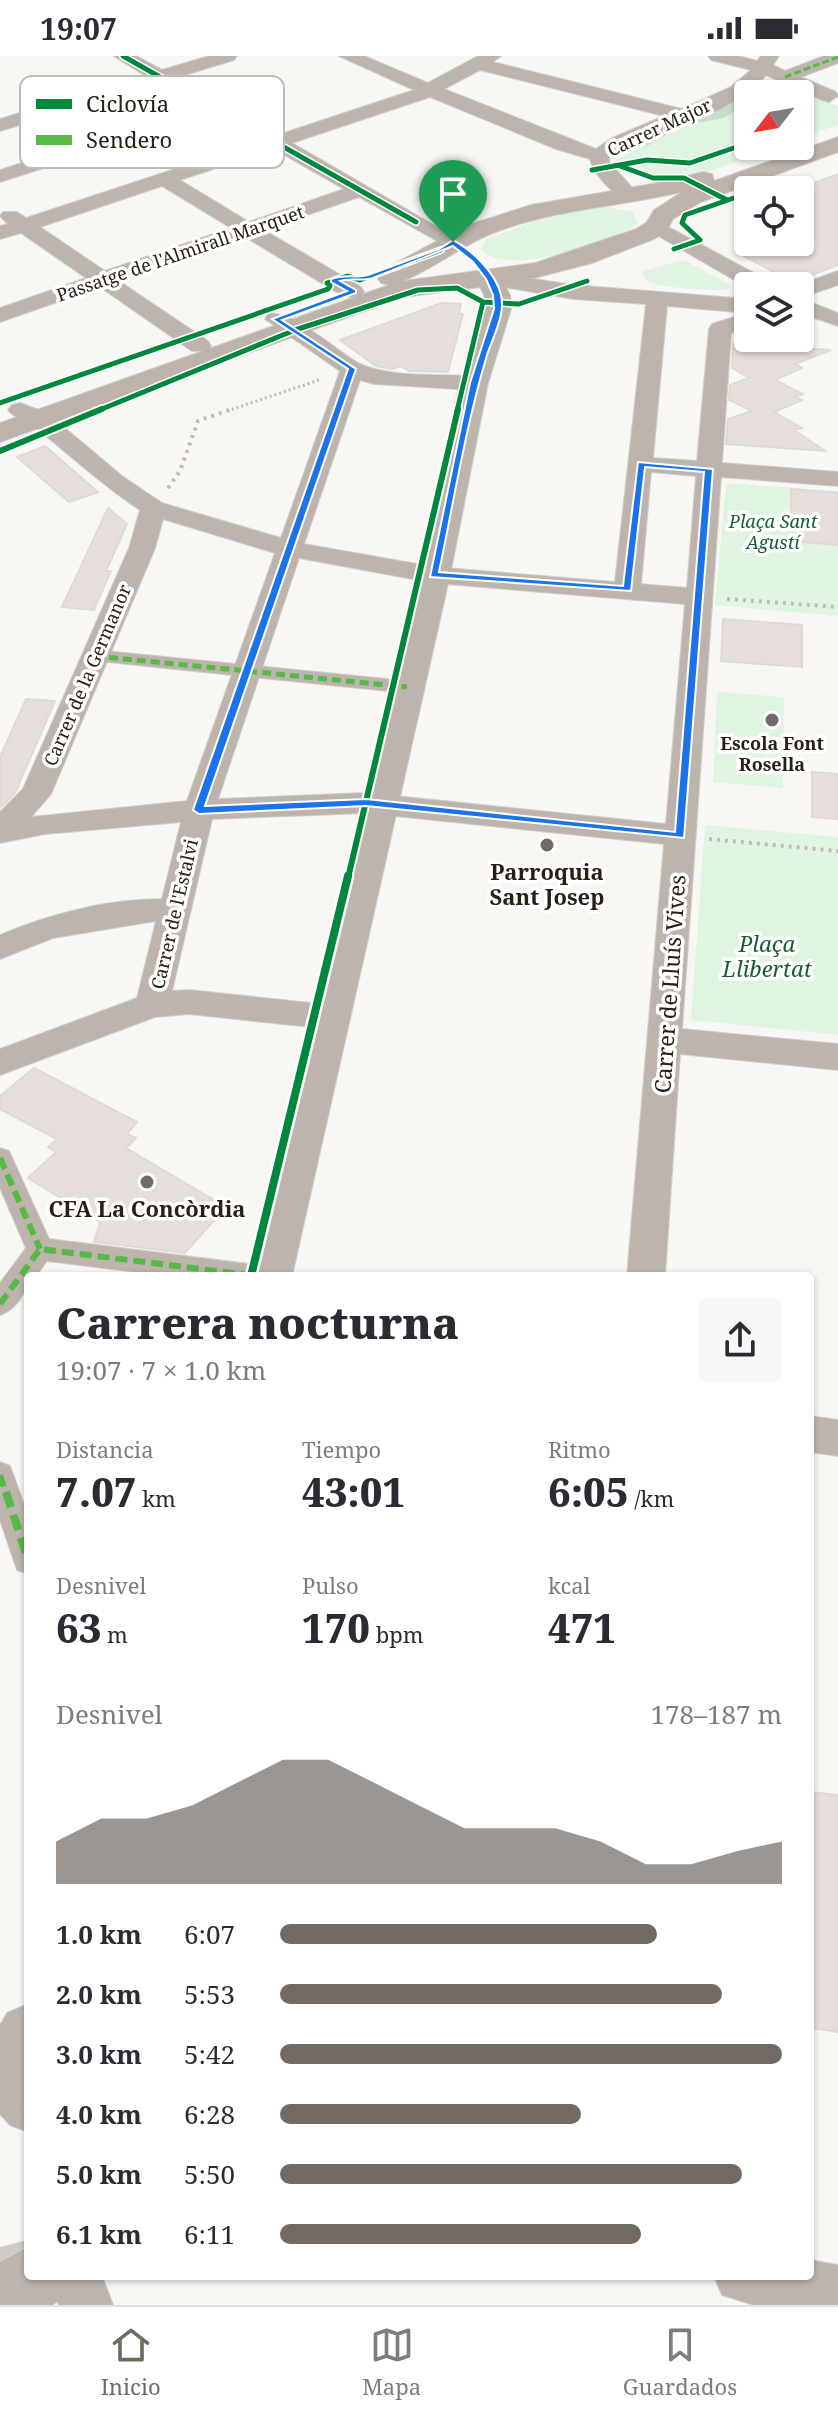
<!DOCTYPE html>
<html lang="es">
<meta charset="utf-8">
<style>
:root{--surface:#fff;--page:#f7f7f7;--text:#2b2b33;--muted:#7c7c81;--line:#e1e1e2;--accent:#716b63}
body{margin:0;font-family:"Noto Serif",serif;background:var(--page);color:var(--text);height:100vh;display:flex;flex-direction:column;font-size:30px;white-space:nowrap}
*{box-sizing:border-box;margin:0}
p{font-size:26px;color:var(--muted)}
.icon{flex:none;width:44px;height:44px;fill:none;stroke:currentColor;stroke-width:2;stroke-linecap:round;stroke-linejoin:round}
.map{position:relative;flex:1;overflow:hidden}
.sheet{position:absolute;left:24px;top:1216px;width:790px;height:1008px;display:flex;flex-direction:column;background:var(--surface);border-radius:8px;box-shadow:0 2px 6px #0004}
.sheet>*{flex:none}
.needle{width:52px;rotate:239deg}
.controls{position:absolute;left:734px;top:24px;display:grid;gap:16px}
.controls a{display:grid;place-items:center;width:80px;height:80px;border-radius:8px;background:var(--surface);box-shadow:0 2px 6px #0004;font-size:40px}
.pin{position:absolute;display:grid;place-items:center;width:68px;height:68px;color:#fff;margin:-82px -34px;border-radius:50% 50% 50% 0;rotate:-45deg;box-shadow:0 0 8px #0007}
.pin .icon{rotate:45deg}
.round{display:grid;place-items:center;flex:none;width:84px;height:84px;border-radius:8px;background:var(--page)}
.head{display:flex;align-items:center;justify-content:space-between;height:136px;padding:0 32px}
h1{font-size:44px;font-weight:800;line-height:60px}
.figures{display:grid;grid-template-columns:repeat(3,1fr);gap:12px;height:136px;padding:8px 32px}
.figures div{display:grid;align-content:center}
.figures b{font-size:40px;font-weight:800}
.figures small{font-size:22px;font-weight:400}
.figures p{font-size:22px}
.chart{height:224px;padding:16px 32px}
.chart p{display:flex;justify-content:space-between}
.chart svg{width:100%;height:144px;margin-top:8px;fill:var(--accent);opacity:.7}
ul{padding:0 32px;list-style:none;font-size:26px}
li{display:grid;grid-template-columns:128px 96px 1fr;align-items:center;height:60px}
li i{height:20px;border-radius:10px;background:var(--accent)}
.status{display:flex;justify-content:space-between;align-items:center;height:56px;padding:0 40px;background:var(--surface);direction:ltr}
.status svg{height:22px;fill:currentColor}
.tab-bar{display:flex;justify-content:space-around;align-items:center;height:112px;border-top:2px solid var(--line);background:var(--surface);font-size:22px;color:var(--muted)}
.tab-bar a{display:grid;justify-items:center;gap:4px}
.tab-bar .on{color:var(--accent)}
.map>svg:first-child{display:block}
.green{fill:#dff5e2}
.forest{fill:#c6ddca}
.building{fill:#e6dedb;stroke:#e0d8d5;stroke-width:2}
.lines{fill:none;stroke-linecap:round;stroke-linejoin:round}
.secondary-tunnel{stroke:#cfccc7;stroke-width:58;stroke-dasharray:58 29;stroke-linecap:butt}
.pedestrian-casing{stroke:#d3d0cd;stroke-width:2}
.minor-casing{stroke:#d3d0cd;stroke-width:2}
.tertiary-casing{stroke:#d3d0cd;stroke-width:2}
.secondary-casing{stroke:#d3d0cd;stroke-width:2}
.path-far1{stroke:#c0bbb4;stroke-width:3;stroke-dasharray:2 3;stroke-linecap:butt}
.path{stroke:#c0bbb4;stroke-width:4;stroke-dasharray:3 5;stroke-linecap:butt}
.pedestrian{fill:#bdb4ad;fill-rule:evenodd}
.minor{fill:#bdb4ad;fill-rule:evenodd}
.tertiary{fill:#bdb4ad;fill-rule:evenodd}
.secondary{fill:#bdb3aa;fill-rule:evenodd}
.quiet-far3{stroke:#58b947;stroke-width:3;stroke-dasharray:7 3;stroke-linecap:butt}
.quiet-far2{stroke:#58b947;stroke-width:5;stroke-dasharray:9 5;stroke-linecap:butt}
.quiet-far1{stroke:#58b947;stroke-width:6;stroke-dasharray:12 6;stroke-linecap:butt}
.quiet{stroke:#58b947;stroke-width:8;stroke-dasharray:16 8;stroke-linecap:butt}
.cycleway-far2-casing{stroke:#fff;stroke-width:8}
.cycleway-far1-casing{stroke:#fff;stroke-width:10}
.cycleway-casing{stroke:#fff;stroke-width:13}
.cycleway-far2{stroke:#00873e;stroke-width:5}
.cycleway-far1{stroke:#00873e;stroke-width:6}
.cycleway{stroke:#00873e;stroke-width:8}
.route{fill:#1a73e8;stroke:#fff;stroke-width:2;fill-rule:evenodd}
.poi-dot{fill:#716b63;stroke:#fff;stroke-width:3}
.labels{text-anchor:middle;dominant-baseline:central;stroke-width:7;stroke-linejoin:round;paint-order:stroke}
.far-street-label{font-size:18px;fill:#282015;stroke:#fff}
.far-park-label{font-size:18px;font-style:italic;fill:#195c34;stroke:#fff}
.far-poi-label{font-size:18px;font-weight:bold;fill:#282015;stroke:#fff}
.poi-label{font-size:22px;font-weight:bold;fill:#282015;stroke:#fff}
.park-label{font-size:22px;font-style:italic;fill:#195c34;stroke:#fff}
.street-label{font-size:22px;fill:#282015;stroke:#fff}
.key{fill:#fff;stroke:#bebcb9;stroke-width:2}
.key-label{font-size:22px;fill:#282015}
</style>
<div class="status"><b>19:07</b><svg viewBox="0 0 49 12"><path d="M0 12V9h3v3zM5 12V6h3v6zM10 12V3h3v9zM15 12V0h3v12zM26 1h20v11H26zM47 4h2v5h-2z"/></svg></div>
<div class="map">
<svg width="838" height="2249" viewBox="0 0 838 2249">
<rect width="100%" height="100%" fill="#f9f7f4"/>
<path class="green" d="M759,22L777,24L838,50V69L800,82V38L755,36L732,43L720,52L650,82L632,87L625,93L649,89L682,70L724,62L748,47V90H778C731,106 645,152 610,98L618,91L733,41Z
M601,150L633,156L638,168C609,186 506,223 481,193L486,183L538,164Z
M678,205H686L731,230L730,233C714,236 665,232 650,226C644,223 644,221 641,216Z
M726,427L838,435V560L715,549Z
M717,636L784,641L783,732L713,726Z
M705,769L838,781V979L691,964Z"/>
<path class="forest" d="M748,38V47L724,62L682,70L649,89L625,93Z"/>
<path class="building" d="M838,118V209L793,226L742,199L776,186H800V132Z
M441,247L461,248L459,257L463,258L448,316L409,315L401,310L392,313L376,310L340,284Z
M733,288L831,294L795,308L802,312L775,324L803,338L795,341L802,344L774,356L802,372L794,374L825,395L726,388L728,363L752,355L729,344L730,329L749,322L732,312Z
M45,390L98,436L69,446L17,401Z
M791,433L838,437V489L792,485Z
M108,452L127,468L106,515H111L94,554L62,551Z
M723,563L802,569V611L721,605Z
M26,643L55,645L15,737L0,752V701Z
M812,716L838,718V763L812,761Z
M34,1012L137,1066L127,1078L136,1082L126,1092L226,1151L185,1197L94,1186L100,1166L28,1122L56,1096L48,1091L57,1083L0,1053V1040Z
M810,1736L838,1739V1976L810,1972Z"/>
<g class="lines">
<path class="secondary-tunnel" d="M0,2191L15,2249"/>
<g class="pedestrian-casing">
<path id="pedestrian" d="M95,594L407,625L417,631L407,637L88,604L85,600L88,596Z
M0,1092L9,1095L49,1183L257,1209L267,1212L271,1220H168L47,1205L36,1220H28C28,1236 15,1254 0,1259V1227L26,1192L0,1132Z
M0,1406L10,1410L28,1459V1518L17,1514L0,1464Z"/>
</g>
<g class="minor-casing">
<path id="minor" d="M114,0H136L162,14L209,0H237L234,4L175,22L278,79L414,34L339,0H364L428,27L478,0H501L493,6L682,53L731,31L751,14L711,4L708,0H738L757,5L761,0H779L773,9L785,15L824,0H838V7L801,21L836,36L838,40L829,46L822,44L766,19C731,63 655,70 609,102L610,107L637,137L627,143C613,140 593,117 590,103L556,93L430,41L292,87L463,186L460,190H446L359,141L264,174L361,231L364,236L361,241H345L245,181L119,225L208,285L211,290L208,295H192L100,231L0,266V252L86,222L21,177L0,183V170L8,168L0,160L3,156H17L26,162L260,85L212,58L0,126V114L198,50L158,27L0,75V63L144,19ZM480,14L664,60L612,82L596,93L444,33ZM274,93L344,133L249,166L180,124ZM162,130L231,172L105,215L40,171Z
M657,165L769,225L772,230L748,232L650,175L647,171L650,167Z
M838,215V229L800,242L838,257V270L800,257V230H796Z
M489,216L573,229L748,243V271L731,277L722,407L838,416V430L721,421L682,973L838,988V1014L680,998L665,1220H627L664,788L366,757L212,763L172,935L189,934L330,949L342,952L347,961L342,970L330,973L189,958L155,961L0,1019V993L137,942L156,865L53,882L0,903V879C49,858 108,843 162,843L181,766L45,778L0,787V756L23,733L129,492L140,454C102,429 70,399 35,371C26,364 15,363 8,354L12,349L20,347L47,357L122,420L162,447L281,482L340,315L265,263L268,258C291,253 337,295 358,307C386,322 442,318 474,320L482,322L486,327L482,332L474,334L374,328L360,324L304,488L434,511L615,526L646,248L573,243L481,227L478,222L481,217ZM667,250L747,257L712,268L709,273L697,405L653,402ZM651,416L696,420L687,532L641,528ZM163,463L275,497L187,745L31,761L51,738L155,492ZM299,502L434,527L685,548L666,768L366,737L218,743Z
M810,1360L838,1364V1400L810,1396Z
M0,1967L18,1974L28,2011V2076L10,2069L0,2058Z
M810,2204L838,2209V2249H754L722,2239L714,2220H810Z
M48,2220H102L113,2249H59Z"/>
</g>
<g class="tertiary-casing">
<path id="tertiary" d="M489,214L498,216L510,239L511,253L488,327L450,519L292,1220H246L418,519L460,327L485,253L484,239L476,222L480,216Z
M28,1948V2044L0,2058V1970L7,1957Z
M28,2191V2220H71L61,2243L52,2249H0V2206Z"/>
</g>
<g class="secondary-casing">
<path id="secondary" d="M838,81V96L701,146L673,163L666,176L654,183L592,207L519,226L404,241L0,386V367L389,229L381,227L377,221L381,215L465,170L531,149L663,126L703,116L712,118L714,125ZM682,136L654,154L647,166L636,173L535,207L403,225C437,211 466,186 501,174C560,153 622,150 682,136Z"/>
</g>
<path class="path-far1" d="M227,355L319,324"/>
<path class="path" d="M168,432L180,415L198,365L232,353
M727,543L838,551
M709,783L838,795"/>
<use href="#pedestrian" class="pedestrian"/>
<use href="#minor" class="minor"/>
<use href="#tertiary" class="tertiary"/>
<use href="#secondary" class="secondary"/>
<path class="quiet-far3" d="M785,21L838,1"/>
<path class="quiet-far2" d="M95,600L407,631"/>
<path class="quiet-far1" d="M0,1102L40,1193
M0,1248L40,1193L257,1220
M0,1419L6,1438"/>
<path class="quiet" d="M6,1436L28,1504"/>
<g class="cycleway-far2-casing">
<path id="cycleway-far2" d="M123,0L416,166
M620,110L653,122H684L727,144
M592,114L647,104L690,107L748,87
M674,193L700,184L682,167L685,159L748,137
M0,347L328,233L330,230L327,227L347,220L360,224L441,194
M97,355L295,274L418,234L457,232L483,246
M457,355L483,246L519,248L587,225"/>
</g>
<g class="cycleway-far1-casing">
<path id="cycleway-far1" d="M0,395L102,353
M348,822L458,353"/>
</g>
<g class="cycleway-casing">
<path id="cycleway" d="M251,1220L348,820"/>
</g>
<use href="#cycleway-far2" class="cycleway-far2"/>
<use href="#cycleway-far1" class="cycleway-far1"/>
<use href="#cycleway" class="cycleway"/>
</g>
<path class="route" d="M453,184C472,194 496,217 501,239C506,257 493,281 487,299C466,369 454,444 439,516L623,530L638,406L713,413L684,782L366,750L199,758L193,754L348,313L272,263L347,235L331,226V223C348,217 355,223 368,219L439,193ZM453,190L473,206L486,223L493,239L494,253L470,327L430,521L631,535L645,411L704,416L675,776L366,743L205,750L356,313L282,264L356,237V234L340,225C351,221 361,226 373,222Z"/>
<g class="poi-dot">
<circle cx="772" cy="664" r="8"/>
<circle cx="547" cy="789" r="8"/>
<circle cx="147" cy="1126" r="8"/>
</g>
<g class="labels">
<g class="far-street-label">
<text transform="translate(659 71) rotate(-25)">Carrer Major</text>
<text transform="translate(180 197) rotate(-19)">Passatge de l'Almirall Marquet</text>
<text transform="translate(87 619) rotate(-67)">Carrer de la Germanor</text>
<text transform="translate(174 858) rotate(-77)">Carrer de l'Estalvi</text>
</g>
<g class="far-park-label">
<text x="773" y="465">Plaça Sant<tspan x="773" dy="21">Agustí</tspan></text>
</g>
<g class="far-poi-label">
<text x="772" y="687">Escola Font<tspan x="772" dy="21">Rosella</tspan></text>
</g>
<g class="poi-label">
<text x="547" y="815">Parroquia<tspan x="547" dy="25">Sant Josep</tspan></text>
<text x="147" y="1152">CFA La Concòrdia</text>
</g>
<g class="park-label">
<text x="767" y="887">Plaça<tspan x="767" dy="25">Llibertat</tspan></text>
</g>
<g class="street-label">
<text transform="translate(669 928) rotate(-86)">Carrer de Lluís Vives</text>
</g>
</g>
<rect x="20" y="20" width="264" height="92" rx="12" class="key"/>
<rect x="36" y="43" width="36" height="10" fill="#00873e"/>
<rect x="36" y="79" width="36" height="10" fill="#58b947"/>
<g class="key-label">
<text x="86" y="56">Ciclovía</text>
<text x="86" y="92">Sendero</text>
</g>
</svg>
<div class="controls">
<a><svg class="needle" viewBox="-14 -14 28 28"><path d="M0-13l5 13h-10z" fill="#e53935"/><path d="M0 13l5-13h-10z" fill="#7c7c81"/></svg></a>
<a><svg class="icon" aria-label="locate" viewBox="0 0 24 24"><circle cx="12" cy="12" r="6"/><path d="M12 2v4M12 18v4M2 12h4M18 12h4"/></svg></a>
<a><svg class="icon" aria-label="layers" viewBox="0 0 24 24"><path d="M12 4l9 5-9 5-9-5zM3 14l9 5 9-5"/></svg></a>
</div>
<div class="pin" style="left:453px;top:186px;background:#1e9e55"><svg class="icon" aria-label="arrive" viewBox="0 0 24 24"><path d="M6 21V4h12l-3 4 3 4H6"/></svg></div>
<section class="sheet">
<div class="head"><div><h1>Carrera nocturna</h1><p>19:07 · 7 × 1.0 km</p></div><a class="round"><svg class="icon" aria-label="share" viewBox="0 0 24 24"><path d="M12 15V3M7 8l5-5 5 5M5 13v7h14v-7"/></svg></a></div>
<div class="figures">
<div><p>Distancia</p><b>7.07<small> km</small></b></div>
<div><p>Tiempo</p><b>43:01</b></div>
<div><p>Ritmo</p><b>6:05<small> /km</small></b></div>
</div>
<div class="figures">
<div><p>Desnivel</p><b>63<small> m</small></b></div>
<div><p>Pulso</p><b>170<small> bpm</small></b></div>
<div><p>kcal</p><b>471</b></div>
</div>
<div class="chart"><p><span>Desnivel</span>178–187 m</p>
<svg viewBox="0 0 160 44" preserveAspectRatio="none"><path d="M0 44V31L10 24L20 24L30 20L40 13L50 6L60 6L70 13L80 20L90 27L100 27L110 27L120 31L130 38L140 38L150 34L160 31V44z"/></svg>
</div>
<ul>
<li><b>1.0 km</b>6:07<i style="width:75%"></i></li>
<li><b>2.0 km</b>5:53<i style="width:88%"></i></li>
<li><b>3.0 km</b>5:42<i style="width:100%"></i></li>
<li><b>4.0 km</b>6:28<i style="width:60%"></i></li>
<li><b>5.0 km</b>5:50<i style="width:92%"></i></li>
<li><b>6.1 km</b>6:11<i style="width:72%"></i></li>
</ul>
</section>
</div>
<nav class="tab-bar">
<a class="on"><svg class="icon" aria-label="home" viewBox="0 0 24 24"><path d="M3 11l9-7 9 7M6 9v11h12V9"/></svg>Inicio</a>
<a><svg class="icon" aria-label="map" viewBox="0 0 24 24"><path d="M3 6l6-2 6 2 6-2v14l-6 2-6-2-6 2zM9 4v14M15 6v14"/></svg>Mapa</a>
<a><svg class="icon" aria-label="saved" viewBox="0 0 24 24"><path d="M7 4h10v16l-5-4-5 4z"/></svg>Guardados</a>
</nav>
